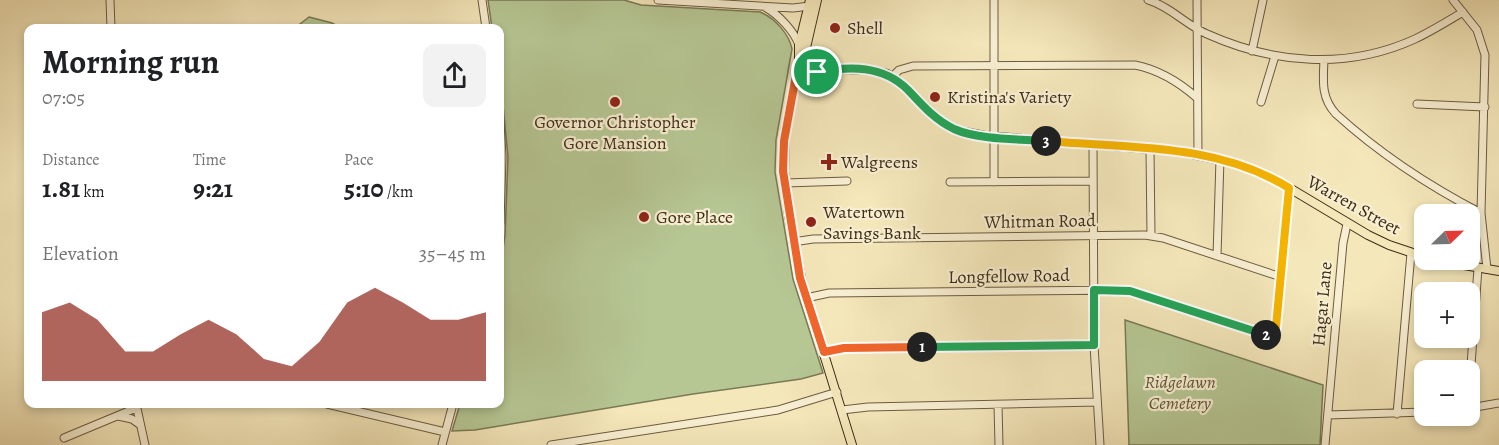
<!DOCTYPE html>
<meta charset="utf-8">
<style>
:root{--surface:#fff;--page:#f2f2f2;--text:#202124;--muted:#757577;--accent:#8f2418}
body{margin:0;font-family:Alegreya,serif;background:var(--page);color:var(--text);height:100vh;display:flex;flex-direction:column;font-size:22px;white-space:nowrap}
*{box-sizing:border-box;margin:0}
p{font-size:20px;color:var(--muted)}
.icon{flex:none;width:33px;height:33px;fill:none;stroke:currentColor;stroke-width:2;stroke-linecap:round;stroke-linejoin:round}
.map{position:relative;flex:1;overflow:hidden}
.drawer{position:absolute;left:24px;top:24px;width:480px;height:384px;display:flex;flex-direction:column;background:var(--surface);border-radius:12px;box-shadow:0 3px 9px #0003}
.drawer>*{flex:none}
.needle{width:39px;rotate:67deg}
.controls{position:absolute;left:1414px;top:204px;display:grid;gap:12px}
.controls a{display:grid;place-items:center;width:66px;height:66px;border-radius:12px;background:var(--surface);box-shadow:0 3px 9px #0003;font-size:30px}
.pin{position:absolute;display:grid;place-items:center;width:51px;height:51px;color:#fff;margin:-26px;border:3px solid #fff;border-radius:50%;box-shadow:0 2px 6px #0007}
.km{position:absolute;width:30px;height:30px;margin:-15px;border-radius:50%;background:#222;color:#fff;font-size:16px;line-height:30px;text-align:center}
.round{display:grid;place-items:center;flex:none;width:63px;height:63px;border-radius:12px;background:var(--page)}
.summary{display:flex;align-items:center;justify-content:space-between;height:102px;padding:0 18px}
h1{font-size:33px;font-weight:600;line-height:45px}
.metrics{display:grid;grid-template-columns:repeat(3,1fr);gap:9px;height:102px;padding:6px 18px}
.metrics div{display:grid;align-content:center}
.metrics b{font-size:26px;font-weight:600}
.metrics small{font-size:16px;font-weight:400}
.metrics p{font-size:16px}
.chart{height:168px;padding:12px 18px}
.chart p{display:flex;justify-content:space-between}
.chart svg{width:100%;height:108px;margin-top:6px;fill:var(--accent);opacity:.7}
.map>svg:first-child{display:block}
.green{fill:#b6c794;stroke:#7a7a56;stroke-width:1.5}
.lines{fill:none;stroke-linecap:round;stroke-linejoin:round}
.minor-casing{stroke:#6c5c40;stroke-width:9}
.major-casing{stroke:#3e2d17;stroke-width:10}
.minor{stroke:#f8efd2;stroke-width:7}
.major{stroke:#f4e7ba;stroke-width:8}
.split-1-casing{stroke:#fff;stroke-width:12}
.split-2-casing{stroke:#fff;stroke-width:12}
.split-3-casing{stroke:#fff;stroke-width:12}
.split-4-casing{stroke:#fff;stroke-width:12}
.split-1{stroke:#f0652b;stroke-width:8}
.split-2{stroke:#22a559;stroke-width:8}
.split-3{stroke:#f5b400;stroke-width:8}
.split-4{stroke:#22a559;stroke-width:8}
.poi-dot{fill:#8f2418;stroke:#f8efd2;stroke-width:2}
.labels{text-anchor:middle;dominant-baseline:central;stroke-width:4.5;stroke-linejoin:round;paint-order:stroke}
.poi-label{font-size:18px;fill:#3e2d17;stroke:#f8efd2;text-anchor:start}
.street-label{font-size:18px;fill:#3e2d17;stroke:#f8efd2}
.park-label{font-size:18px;font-style:italic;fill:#5c5436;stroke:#f8efd2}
</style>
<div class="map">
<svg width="1499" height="445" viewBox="0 0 1499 445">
<rect width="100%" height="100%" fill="#f4e7ba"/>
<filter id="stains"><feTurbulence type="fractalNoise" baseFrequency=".00333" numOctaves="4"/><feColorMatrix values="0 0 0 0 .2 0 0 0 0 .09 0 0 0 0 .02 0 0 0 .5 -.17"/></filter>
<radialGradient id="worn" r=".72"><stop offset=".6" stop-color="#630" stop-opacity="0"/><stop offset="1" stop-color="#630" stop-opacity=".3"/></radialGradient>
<path class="green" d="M488,0H624L641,5L760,12C775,18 789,34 792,49L776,140L775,172L793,279L823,373L801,379L693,394L475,430L452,431L460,404H500V269L505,235L508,157L500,75V28H492Z
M309,17L332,23L341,28H295Z
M1125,320L1323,385L1320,445H1129Z"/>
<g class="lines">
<g class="minor-casing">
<path id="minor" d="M110,0L111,28
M482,0L486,28
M658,0L793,8L810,6
M1148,0C1171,7 1186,25 1207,34C1274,64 1347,70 1415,39C1432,31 1448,21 1463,12
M1197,0L1198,154
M1453,0L1477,30L1485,55L1481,213L1487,269
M765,7C779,15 794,31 799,45
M1252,51L1263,0
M1324,60C1323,81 1321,98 1336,114C1380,154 1429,186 1481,213
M892,77L899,70L913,66L1135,65C1160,70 1179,82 1197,98
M1261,102L1275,56
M1417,104L1485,107
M500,122L502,157L500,223
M1093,145L1094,345L1100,445
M1150,149L1151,236
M950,182L1092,181
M994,182V0
M785,183L847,181
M793,242L813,239L1145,235L1163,238L1281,277
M1217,256L1220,159
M806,298L829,293L1125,290L1261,334L1274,335L1277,324L1289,188
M824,352L844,348L1094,345
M1470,379L1478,268
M136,404L145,445
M327,404L445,432
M998,405L999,445
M1470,408L1499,403
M842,410L868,407L1097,402
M1397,414L1411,253
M1328,415L1425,412
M118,416L132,419L139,424
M64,438L136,408
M442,445L453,404
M551,445L778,410L837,392
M1325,445L1343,243L1347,224"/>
</g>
<g class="major-casing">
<path id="major" d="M810,0L799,45V63L785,132L784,171L789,215L802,283L852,445
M799,63L828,69L869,70L887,74L898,81L940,121L959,131L985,136L1178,151L1235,163L1276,180L1368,235L1389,245L1425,257
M799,63L805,52L817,0
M797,70L810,72L824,71
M1435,260L1499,271"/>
</g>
<use href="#minor" class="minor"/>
<use href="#major" class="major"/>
</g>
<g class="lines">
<g class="split-1-casing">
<path id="split-1" d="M817,72L797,70L784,141L783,171L800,278L824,352L844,348L922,347"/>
</g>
<g class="split-2-casing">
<path id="split-2" d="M922,347L1094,345V290L1130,291L1266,335"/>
</g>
<g class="split-3-casing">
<path id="split-3" d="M1046,141C1128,148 1217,143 1289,188L1276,327L1274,335H1266"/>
</g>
<g class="split-4-casing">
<path id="split-4" d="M817,72C850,66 883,65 908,90C922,105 935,120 954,129C979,140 1018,139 1046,141"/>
</g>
<use href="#split-1" class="split-1"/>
<use href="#split-2" class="split-2"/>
<use href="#split-3" class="split-3"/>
<use href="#split-4" class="split-4"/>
</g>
<g class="poi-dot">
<circle cx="835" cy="28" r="6"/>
<circle cx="935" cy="97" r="6"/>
<circle cx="615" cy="102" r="6"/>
<path d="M826 153h6v6h6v6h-6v6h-6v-6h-6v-6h6z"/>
<circle cx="644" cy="217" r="6"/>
<circle cx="811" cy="222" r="6"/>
</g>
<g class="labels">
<g class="poi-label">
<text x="847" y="28">Shell</text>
<text x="947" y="97">Kristina's Variety</text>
<text x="615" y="122" text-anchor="middle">Governor Christopher<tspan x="615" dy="21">Gore Mansion</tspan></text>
<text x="841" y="162">Walgreens</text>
<text x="823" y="212">Watertown<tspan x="823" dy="21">Savings Bank</tspan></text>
<text x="656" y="217">Gore Place</text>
</g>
<g class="street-label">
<text transform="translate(1354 205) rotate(29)">Warren Street</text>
<text transform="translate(1040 221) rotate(-1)">Whitman Road</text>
<text transform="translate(1009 276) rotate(-1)">Longfellow Road</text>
<text transform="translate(1322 304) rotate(-85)">Hagar Lane</text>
</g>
<g class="park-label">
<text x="1180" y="382">Ridgelawn<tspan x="1180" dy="21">Cemetery</tspan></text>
</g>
</g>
<rect width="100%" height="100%" filter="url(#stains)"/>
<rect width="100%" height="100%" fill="url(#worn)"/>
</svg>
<div class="controls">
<a><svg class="needle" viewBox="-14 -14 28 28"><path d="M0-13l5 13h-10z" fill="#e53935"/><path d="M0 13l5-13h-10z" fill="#757577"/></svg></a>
<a>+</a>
<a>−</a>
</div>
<div class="pin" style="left:817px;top:72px;background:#1e9e55"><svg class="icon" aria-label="arrive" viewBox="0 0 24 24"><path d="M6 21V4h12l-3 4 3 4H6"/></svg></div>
<b class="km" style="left:922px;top:347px">1</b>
<b class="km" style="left:1266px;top:335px">2</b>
<b class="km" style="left:1046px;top:141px">3</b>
<section class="drawer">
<div class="summary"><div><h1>Morning run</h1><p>07:05</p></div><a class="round"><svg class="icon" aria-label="share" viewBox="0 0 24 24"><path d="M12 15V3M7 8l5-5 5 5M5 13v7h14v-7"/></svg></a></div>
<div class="metrics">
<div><p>Distance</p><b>1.81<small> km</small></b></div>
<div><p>Time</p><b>9:21</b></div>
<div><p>Pace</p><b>5:10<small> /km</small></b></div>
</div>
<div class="chart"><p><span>Elevation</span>35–45 m</p>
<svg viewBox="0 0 160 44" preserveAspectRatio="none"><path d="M0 44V16L10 12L20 19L30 32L40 32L50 25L60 19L70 25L80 35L90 38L100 28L110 12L120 6L130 12L140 19L150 19L160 16V44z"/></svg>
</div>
</section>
</div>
